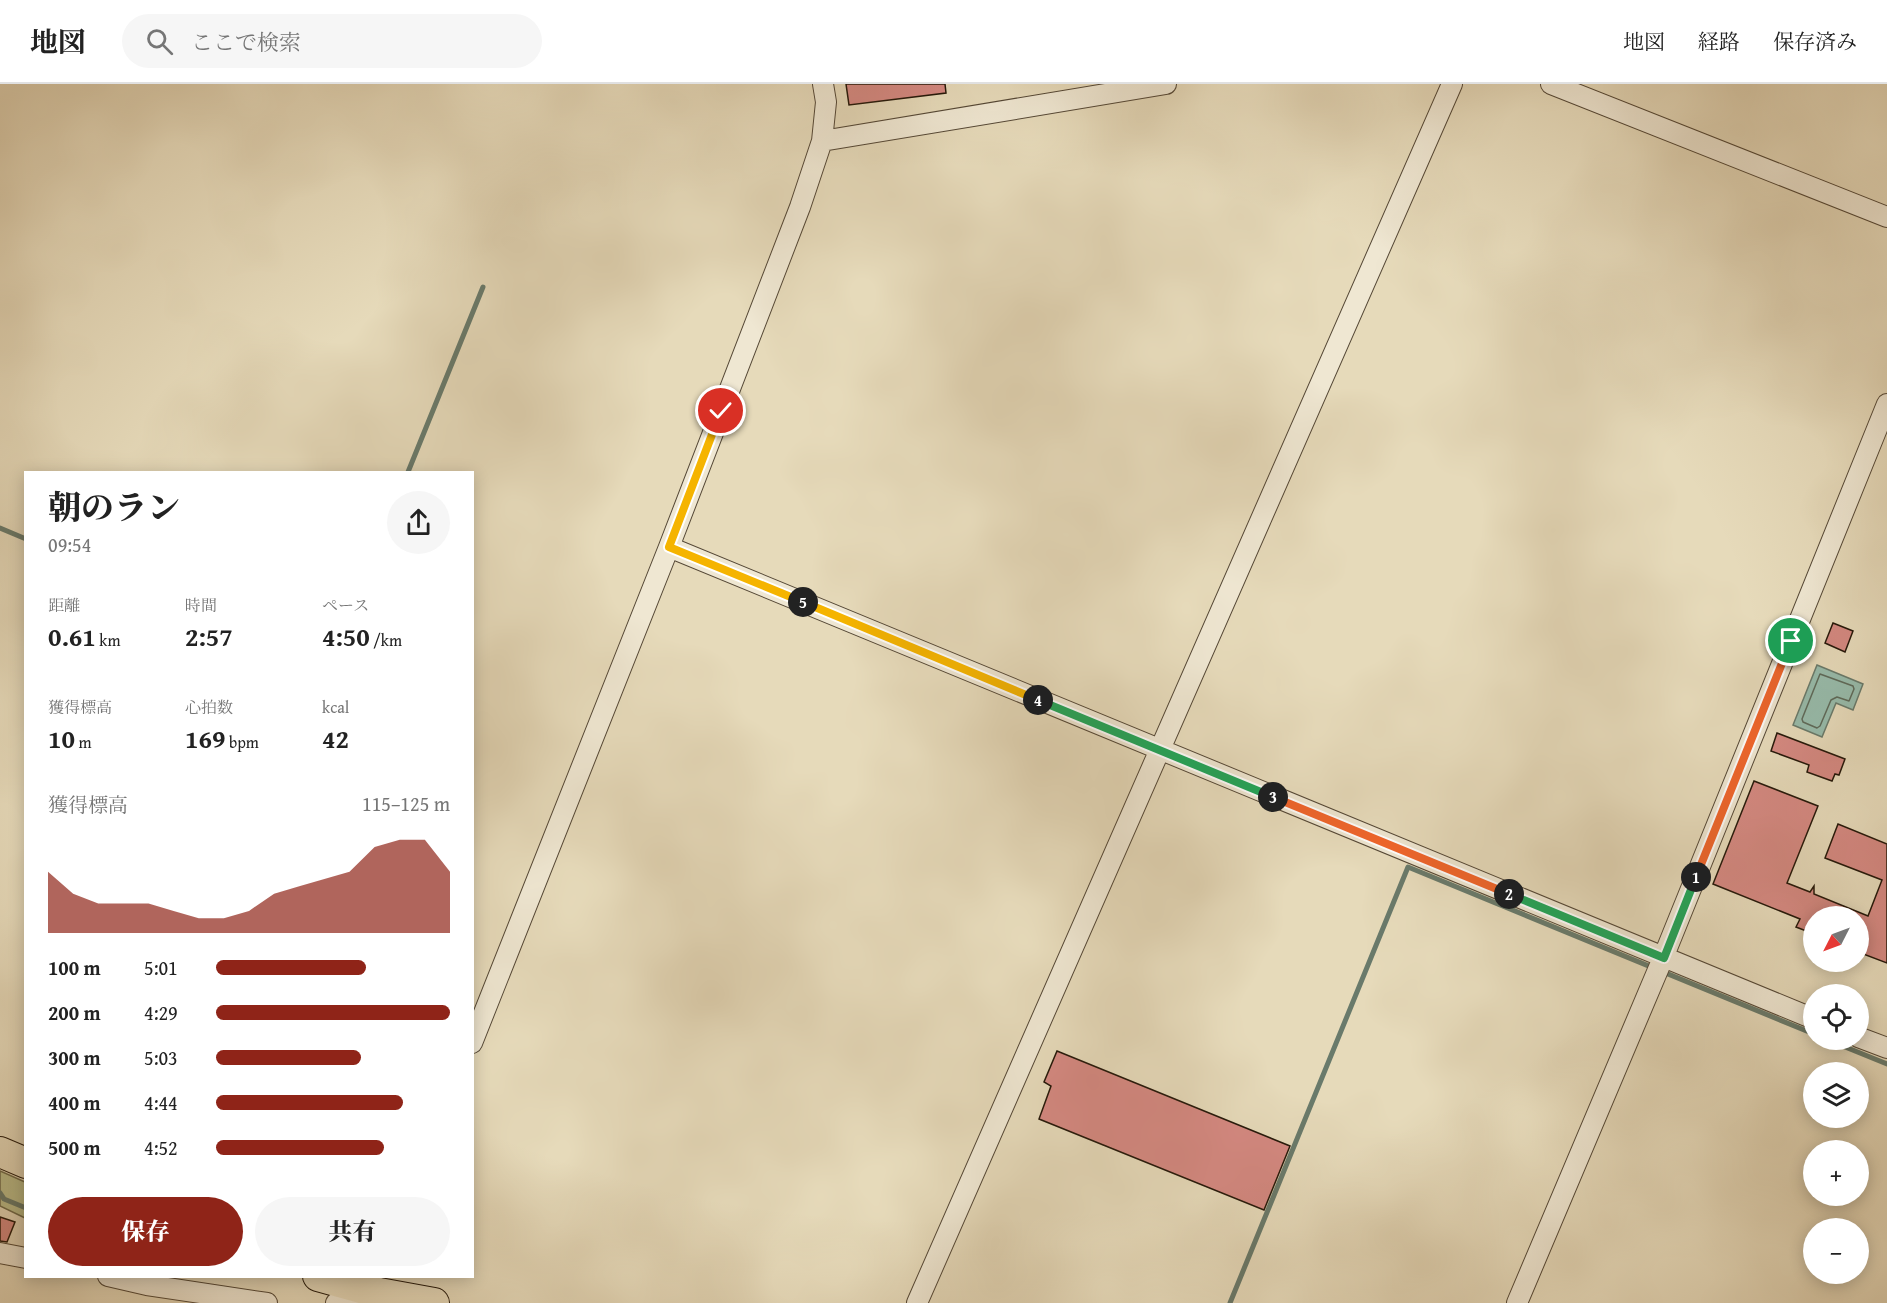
<!DOCTYPE html>
<html lang="ja">
<meta charset="utf-8">
<style>
:root{--surface:#fff;--page:#f6f6f6;--text:#222;--muted:#767676;--line:#e0e0e0;--accent:#8f2418}
body{margin:0;font-family:"Gentium Book Plus","Noto Serif JP",serif;background:var(--page);color:var(--text);height:100vh;display:flex;flex-direction:column;font-size:22px;white-space:nowrap}
*{box-sizing:border-box;margin:0}
p{font-size:20px;color:var(--muted)}
.icon{flex:none;width:33px;height:33px;fill:none;stroke:currentColor;stroke-width:2;stroke-linecap:round;stroke-linejoin:round}
.map{position:relative;flex:1;overflow:hidden}
.drawer{position:absolute;left:24px;top:387px;width:450px;height:807px;display:flex;flex-direction:column;background:var(--surface);border-radius:0px;box-shadow:0 3px 15px #0003}
.drawer>*{flex:none}
.needle{width:39px;rotate:228deg}
.controls{position:absolute;left:1803px;top:822px;display:grid;gap:12px}
.controls a{display:grid;place-items:center;width:66px;height:66px;border-radius:50%;background:var(--surface);box-shadow:0 3px 15px #0003;font-size:30px}
.pin{position:absolute;display:grid;place-items:center;width:51px;height:51px;color:#fff;margin:-26px;border:3px solid #fff;border-radius:50%;box-shadow:0 2px 6px #0007}
.km{position:absolute;width:30px;height:30px;margin:-15px;border-radius:50%;background:#222;color:#fff;font-size:16px;line-height:30px;text-align:center}
.round{display:grid;place-items:center;flex:none;width:63px;height:63px;border-radius:32px;background:var(--page)}
.summary{display:flex;align-items:center;justify-content:space-between;height:102px;padding:0 24px}
h1{font-size:33px;font-weight:800;line-height:45px}
.stats{display:grid;grid-template-columns:repeat(3,1fr);gap:9px;height:102px;padding:6px 24px}
.stats div{display:grid;align-content:center}
.stats b{font-size:26px;font-weight:800}
.stats small{font-size:16px;font-weight:400}
.stats p{font-size:16px}
.chart{height:168px;padding:12px 24px}
.chart p{display:flex;justify-content:space-between}
.chart svg{width:100%;height:108px;margin-top:6px;fill:var(--accent);opacity:.7}
.primary-button{display:flex;gap:12px;margin-top:auto;padding:12px 24px}
.primary-button a{flex:1;height:69px;border-radius:36px;background:var(--accent);color:#fff;font-size:24px;font-weight:800;line-height:69px;text-align:center}
.primary-button a+a{background:var(--page);color:var(--text)}
ul{padding:0 24px;list-style:none;font-size:20px}
li{display:grid;grid-template-columns:96px 72px 1fr;align-items:center;height:45px}
li i{height:15px;border-radius:8px;background:var(--accent)}
header{display:flex;align-items:center;gap:36px;box-sizing:border-box;height:84px;padding:0 30px;background:var(--surface);border-bottom:2px solid var(--line)}
header strong{font-size:28px}
nav{display:flex;gap:33px;margin-inline-start:auto;font-size:21px}
.search{width:420px;height:54px;background:var(--page);display:flex;align-items:center;gap:15px;box-sizing:border-box;padding:0 21px;border-radius:33px;color:var(--muted);font-size:22px}
.map>svg:first-child{display:block}
.green{fill:#bbbe8c;stroke:#706b4b;stroke-width:1.5}
.water{fill:#97bbab;stroke:#697a6b;stroke-width:1.5}
.lines{fill:none;stroke-linecap:round;stroke-linejoin:round}
.shore{stroke:#5e6a5a;stroke-width:1.5}
.stream{stroke:#697a6b;stroke-width:5}
.building{fill:#d58982;stroke:#25180a;stroke-width:1.5}
.minor-casing{stroke:#554836;stroke-width:22}
.primary-casing{stroke:#25180a;stroke-width:32}
.minor{stroke:#efe7d2;stroke-width:20}
.primary{stroke:#e6daba;stroke-width:30}
.split-1-casing{stroke:#fff;stroke-width:12}
.split-2-casing{stroke:#fff;stroke-width:12}
.split-3-casing{stroke:#fff;stroke-width:12}
.split-4-casing{stroke:#fff;stroke-width:12}
.split-5-casing{stroke:#fff;stroke-width:12}
.split-6-casing{stroke:#fff;stroke-width:12}
.split-1{stroke:#f0652b;stroke-width:8}
.split-2{stroke:#22a559;stroke-width:8}
.split-3{stroke:#f0652b;stroke-width:8}
.split-4{stroke:#22a559;stroke-width:8}
.split-5{stroke:#f5b400;stroke-width:8}
.split-6{stroke:#f5b400;stroke-width:8}
</style>
<header>
<strong>地図</strong>
<div class="search"><svg class="icon" aria-label="search" viewBox="0 0 24 24"><circle cx="10" cy="10" r="6"/><path d="M15 15l6 6"/></svg>ここで検索</div>
<nav><a>地図</a><a>経路</a><a>保存済み</a></nav>
</header>
<div class="map">
<svg width="1887" height="1219" viewBox="0 0 1887 1219">
<rect width="100%" height="100%" fill="#e6daba"/>
<filter id="stains"><feTurbulence type="fractalNoise" baseFrequency=".00333" numOctaves="4"/><feColorMatrix values="0 0 0 0 .2 0 0 0 0 .09 0 0 0 0 .02 0 0 0 .5 -.17"/></filter>
<radialGradient id="worn" r=".72"><stop offset=".6" stop-color="#630" stop-opacity="0"/><stop offset="1" stop-color="#630" stop-opacity=".3"/></radialGradient>
<path class="green" d="M0,1087L25,1098V1134L0,1122Z"/>
<path class="water" d="M1817,581L1863,600L1853,626L1836,619L1822,653L1793,641Z"/>
<g class="lines">
<path class="shore" d="M1820,590L1853,602L1854,605L1849,617L1837,613L1831,616L1820,642L1817,644L1803,638L1802,635Z"/>
<path class="stream" d="M408,388L483,203
M0,444L26,455
M1828,956L1887,980
M0,1109L4,1115L26,1124
M1230,1219L1408,783L1814,950"/>
</g>
<path class="building" d="M846,0H945L946,9L849,21Z
M1833,539L1853,547L1845,568L1825,559Z
M1777,649L1845,675L1839,691L1835,690L1832,697L1807,688L1809,681L1771,667Z
M1754,697L1818,722L1787,799L1810,808L1814,802V810L1868,832L1882,796L1825,774L1838,740L1887,760V879L1858,868V832H1814V850L1796,843L1800,835L1713,800Z
M1057,967L1290,1062L1264,1126L1039,1035L1051,1002L1044,998Z
M0,1133L15,1138L7,1158L0,1157Z"/>
<g class="lines">
<g class="minor-casing">
<path id="minor" d="M1551,0L1887,133
M822,57L1166,0
M669,463L1814,935
M1858,953L1887,964
M472,959L669,463L800,123L822,57L826,18L823,0
M0,1169L26,1174
M108,1192L147,1201L267,1219
M336,1219L346,1214L371,1211
M917,1219L1452,0
M1517,1219L1663,874L1887,320"/>
</g>
<g class="primary-casing">
<path id="primary" d="M0,1068L26,1079
M318,1192L379,1209L434,1219"/>
</g>
<use href="#minor" class="minor"/>
<use href="#primary" class="primary"/>
</g>
<g class="lines">
<g class="split-1-casing">
<path id="split-1" d="M1696,793L1791,557"/>
</g>
<g class="split-2-casing">
<path id="split-2" d="M1509,810L1664,874L1696,793"/>
</g>
<g class="split-3-casing">
<path id="split-3" d="M1273,713L1509,810"/>
</g>
<g class="split-4-casing">
<path id="split-4" d="M1038,616L1273,713"/>
</g>
<g class="split-5-casing">
<path id="split-5" d="M803,518L1038,616"/>
</g>
<g class="split-6-casing">
<path id="split-6" d="M721,327L669,463L803,518"/>
</g>
<use href="#split-1" class="split-1"/>
<use href="#split-2" class="split-2"/>
<use href="#split-3" class="split-3"/>
<use href="#split-4" class="split-4"/>
<use href="#split-5" class="split-5"/>
<use href="#split-6" class="split-6"/>
</g>
<rect width="100%" height="100%" filter="url(#stains)"/>
<rect width="100%" height="100%" fill="url(#worn)"/>
</svg>
<div class="controls">
<a><svg class="needle" viewBox="-14 -14 28 28"><path d="M0-13l5 13h-10z" fill="#e53935"/><path d="M0 13l5-13h-10z" fill="#767676"/></svg></a>
<a><svg class="icon" aria-label="locate" viewBox="0 0 24 24"><circle cx="12" cy="12" r="6"/><path d="M12 2v4M12 18v4M2 12h4M18 12h4"/></svg></a>
<a><svg class="icon" aria-label="layers" viewBox="0 0 24 24"><path d="M12 4l9 5-9 5-9-5zM3 14l9 5 9-5"/></svg></a>
<a>+</a>
<a>−</a>
</div>
<div class="pin" style="left:1791px;top:557px;background:#1e9e55"><svg class="icon" aria-label="arrive" viewBox="0 0 24 24"><path d="M6 21V4h12l-3 4 3 4H6"/></svg></div>
<div class="pin" style="left:721px;top:327px;background:#d93025"><svg class="icon" aria-label="check" viewBox="0 0 24 24"><path d="M5 12l5 5 9-10"/></svg></div>
<b class="km" style="left:1696px;top:793px">1</b>
<b class="km" style="left:1509px;top:810px">2</b>
<b class="km" style="left:1273px;top:713px">3</b>
<b class="km" style="left:1038px;top:616px">4</b>
<b class="km" style="left:803px;top:518px">5</b>
<section class="drawer">
<div class="summary"><div><h1>朝のラン</h1><p>09:54</p></div><a class="round"><svg class="icon" aria-label="share" viewBox="0 0 24 24"><path d="M12 15V3M7 8l5-5 5 5M5 13v7h14v-7"/></svg></a></div>
<div class="stats">
<div><p>距離</p><b>0.61<small> km</small></b></div>
<div><p>時間</p><b>2:57</b></div>
<div><p>ペース</p><b>4:50<small> /km</small></b></div>
</div>
<div class="stats">
<div><p>獲得標高</p><b>10<small> m</small></b></div>
<div><p>心拍数</p><b>169<small> bpm</small></b></div>
<div><p>kcal</p><b>42</b></div>
</div>
<div class="chart"><p><span>獲得標高</span>115–125 m</p>
<svg viewBox="0 0 160 44" preserveAspectRatio="none"><path d="M0 44V19L10 28L20 32L30 32L40 32L50 35L60 38L70 38L80 35L90 28L100 25L110 22L120 19L130 9L140 6L150 6L160 19V44z"/></svg>
</div>
<ul>
<li><b>100 m</b>5:01<i style="width:64%"></i></li>
<li><b>200 m</b>4:29<i style="width:100%"></i></li>
<li><b>300 m</b>5:03<i style="width:62%"></i></li>
<li><b>400 m</b>4:44<i style="width:80%"></i></li>
<li><b>500 m</b>4:52<i style="width:72%"></i></li>
</ul>
<div class="primary-button"><a>保存</a><a>共有</a></div>
</section>
</div>
